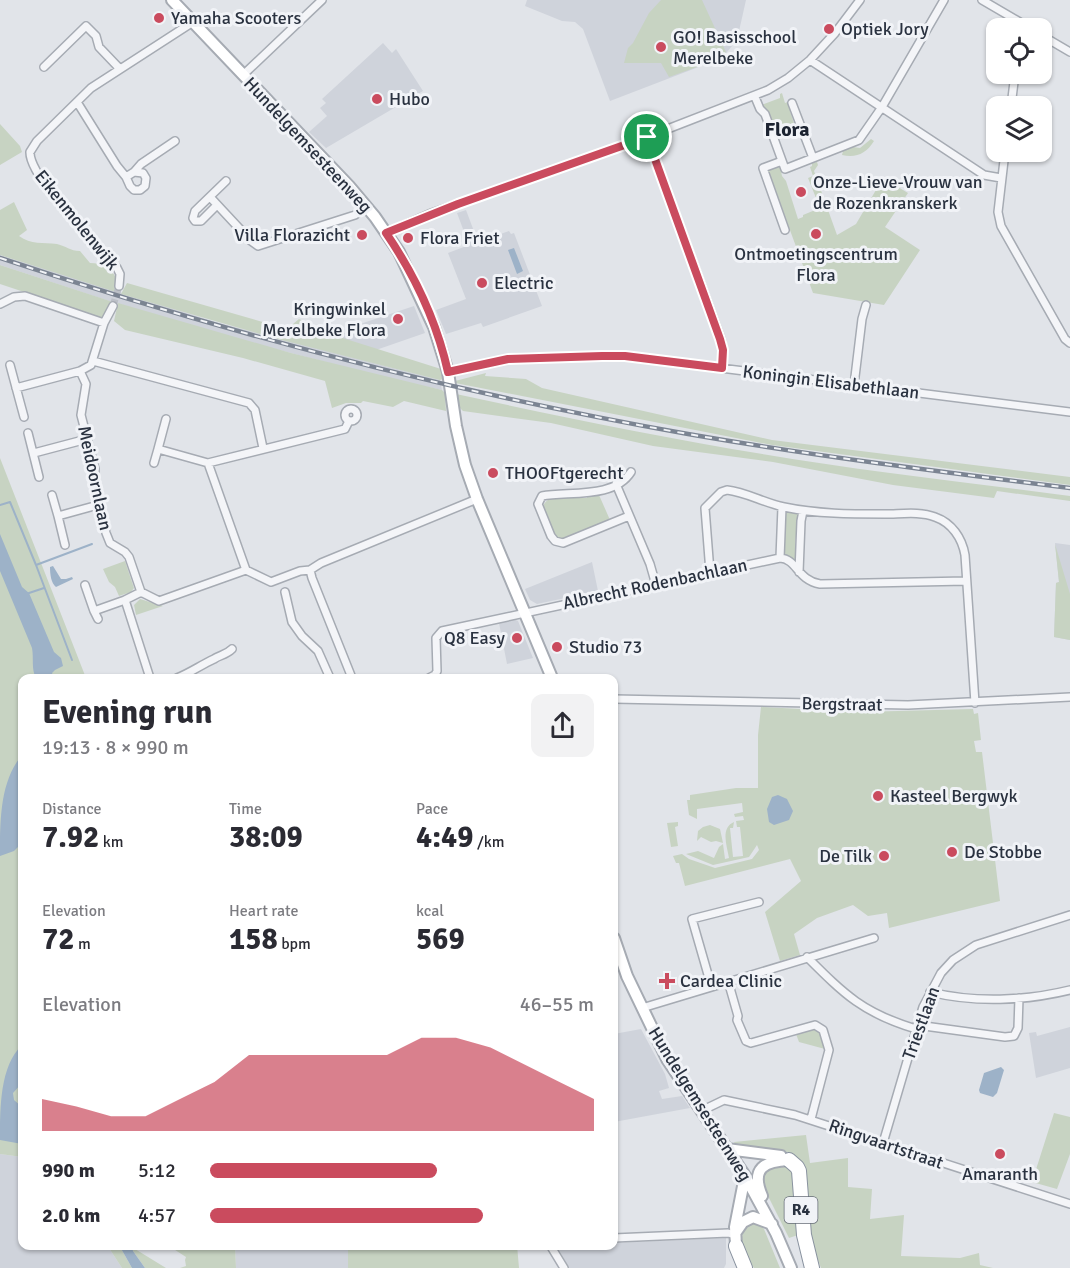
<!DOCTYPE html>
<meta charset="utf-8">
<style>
:root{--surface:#fff;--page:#f2f2f3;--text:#2b2b33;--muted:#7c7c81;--accent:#ca4b5e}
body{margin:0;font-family:Signika,sans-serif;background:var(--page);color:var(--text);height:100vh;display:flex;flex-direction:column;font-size:22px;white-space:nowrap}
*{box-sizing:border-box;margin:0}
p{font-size:20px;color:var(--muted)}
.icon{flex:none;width:33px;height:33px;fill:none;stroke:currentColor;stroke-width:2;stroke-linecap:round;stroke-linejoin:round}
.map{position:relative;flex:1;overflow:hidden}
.drawer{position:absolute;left:18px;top:674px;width:600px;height:576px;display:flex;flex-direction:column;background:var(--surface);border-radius:12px;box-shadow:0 2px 4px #0004}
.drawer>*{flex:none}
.buttons{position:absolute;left:986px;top:18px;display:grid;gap:12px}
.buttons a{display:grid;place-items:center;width:66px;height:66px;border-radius:12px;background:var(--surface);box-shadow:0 2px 4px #0004;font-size:30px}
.pin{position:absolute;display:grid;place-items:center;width:51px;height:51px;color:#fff;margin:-26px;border:3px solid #fff;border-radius:50%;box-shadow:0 2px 6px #0007}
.round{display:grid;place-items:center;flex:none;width:63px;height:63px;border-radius:12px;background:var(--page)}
.head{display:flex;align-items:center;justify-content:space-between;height:102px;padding:0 24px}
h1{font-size:33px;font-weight:800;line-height:45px}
.stats{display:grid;grid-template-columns:repeat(3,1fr);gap:9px;height:102px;padding:6px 24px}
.stats div{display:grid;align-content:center}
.stats b{font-size:30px;font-weight:800}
.stats small{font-size:16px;font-weight:400}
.stats p{font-size:16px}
.chart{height:168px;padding:12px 24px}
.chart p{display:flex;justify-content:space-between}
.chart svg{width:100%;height:108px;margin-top:6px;fill:var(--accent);opacity:.7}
ul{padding:0 24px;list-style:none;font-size:20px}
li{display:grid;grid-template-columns:96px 72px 1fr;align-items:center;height:45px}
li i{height:15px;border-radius:8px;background:var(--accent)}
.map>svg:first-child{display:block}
.built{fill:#cfd3db}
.green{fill:#c7d3c2}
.water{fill:#9db2c8}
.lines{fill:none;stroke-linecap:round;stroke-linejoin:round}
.stream{stroke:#9db2c8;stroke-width:2}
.street-tunnel{stroke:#bcc0c7;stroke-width:7;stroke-dasharray:7 3.5;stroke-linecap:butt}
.street-casing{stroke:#a6abb3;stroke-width:10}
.secondary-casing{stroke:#a6abb3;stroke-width:14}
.highway-casing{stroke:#89929f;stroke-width:16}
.street{stroke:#f4f5f8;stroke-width:7}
.secondary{stroke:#fff;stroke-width:10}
.highway{stroke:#fff;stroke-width:14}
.rail-casing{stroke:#7b8492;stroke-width:4.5}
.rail{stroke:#f1f3f7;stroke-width:2;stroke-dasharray:7;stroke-linecap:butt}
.route-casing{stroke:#fff;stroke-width:12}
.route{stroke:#ca4b5e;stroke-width:8}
.poi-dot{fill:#ca4b5e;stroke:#f1f3f7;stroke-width:2}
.labels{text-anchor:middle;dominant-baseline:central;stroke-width:6;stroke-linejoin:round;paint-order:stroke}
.shield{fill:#f1f3f7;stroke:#666c77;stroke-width:1.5}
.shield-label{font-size:16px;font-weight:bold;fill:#2a3240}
.poi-label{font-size:18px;fill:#2a3240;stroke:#f1f3f7;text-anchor:start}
.street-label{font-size:18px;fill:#2a3240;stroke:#f1f3f7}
.neighbourhood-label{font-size:20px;font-weight:bold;fill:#1c2331;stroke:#f1f3f7}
</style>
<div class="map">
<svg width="1070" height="1268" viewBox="0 0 1070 1268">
<rect width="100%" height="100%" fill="#e1e4e9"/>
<path class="built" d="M527,0H746L737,40L722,58L610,101L583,29L575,22L562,21L525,6Z
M383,43L392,53L396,49L423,91L326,148L309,132L327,116L320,108L326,103L322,99Z
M466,210L478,242L509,231L511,234L514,233L542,306L483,327L481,323L446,334L436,310L466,299L448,253L469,245L457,213Z
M0,255L219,323L440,380L442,390L395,380L252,343L106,300L0,265Z
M414,306L425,333L376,350L330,334Z
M1055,543L1070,545V640L1054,637L1056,583L1059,582Z
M592,562L598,591L537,604L530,600L525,589Z
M514,619L518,621L533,658L507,664L499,623Z
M1070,1027V1068L1036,1078L1029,1033L1036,1032L1037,1036Z
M641,1029L665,1074L669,1088L659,1091L662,1099L682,1096L690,1108L614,1122V1034Z
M0,1154L22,1157V1245H107L122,1268H0Z
M726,1238V1264L724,1268H569L559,1250L563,1245H614V1243Z
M235,1245H348V1268H236Z"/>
<path class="green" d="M661,0H702L726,52L722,58L669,77L661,63H624L628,48L633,43L649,13Z
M782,93L785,103L790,101L793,109L790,111L794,123L774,131L761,105L780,98V94Z
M0,124L20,146L22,152L0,165Z
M871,139L874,141C866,154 856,158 842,155L843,151L853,147L860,148Z
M817,162L818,165L814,171L837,235L856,224L883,178L908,193L885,227L920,250L884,305L813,293L768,170L780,166L782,176L786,181L798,219L803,217V215L820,208L808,178L813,176L810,167L812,166V163Z
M14,202L27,230L19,236C31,245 43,242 57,244C66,246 70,251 80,251L90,263C103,263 113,269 118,282L116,292L0,255V210Z
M0,265L113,302L105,319L0,284Z
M127,283L287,329L299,319L330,334L441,369L443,379L440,380L274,338L121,294Z
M118,303L291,353L442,390L445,393L446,411L404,401L393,407L363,401L361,403H346L332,408L325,381L243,358L125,330L114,321Z
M486,373L485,376L526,379L542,388L772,440L1070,477V485L772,445L455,383V381Z
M456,394C599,425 744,454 890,473C950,481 1010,488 1070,496V501L997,491L994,498L893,485L773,462L653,446L551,423L463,411L458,406Z
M0,458L86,678H22V1157L0,1154Z
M599,495L610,520L562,540L555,537L542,508C548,493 561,497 575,496L576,498H587V496Z
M788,511L800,514C799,528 791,547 798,559L794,563L783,553L784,515Z
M1055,544L1070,594V640L1054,637L1056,583L1059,582Z
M125,561L134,588L131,592L119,596L115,587L109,582L103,569Z
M140,599L163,606L136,615L134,605Z
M761,707L860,712L973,709L974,714L978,713L981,740L974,741L976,752H982L1000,901L889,928L887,913L868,916L853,905L817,918L794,934L800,955L780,961L765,912L801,881L790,859L685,886L679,863H676L673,856L682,854L689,859L715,868L752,859L759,850L757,845L749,857L713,865L686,854L698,851L714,858L719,847L723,844L725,859L729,858C727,846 720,828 734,822L733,828H730L733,857L743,856L740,827H737L736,821L744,820L743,816L735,817L734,814L743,812L742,803L697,809V819L689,815L687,800H690V795L736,788H758V735Z
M678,822V826L675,827L678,846L671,847L667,823Z
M710,825L720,829L723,843L716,841L711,842L701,837L697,841L698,831L703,827Z
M814,1029L820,1032L825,1049L799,1042L796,1034Z
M1054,1113L1070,1117V1154L1057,1189L1032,1182Z
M806,1135L810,1163L848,1158V1187L872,1189L870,1219L904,1215L901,1256L960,1258L979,1253L980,1265L993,1268H821L811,1241L807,1180L803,1164L788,1152L737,1147L734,1142Z
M783,1165L793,1173L798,1235L789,1238L765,1190C762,1172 765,1167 783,1165Z
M755,1223L759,1224L764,1229L780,1268H754C744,1255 732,1231 755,1223Z
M107,1245H119L132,1268H122Z
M132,1245H137L135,1249L166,1268H145L133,1251Z
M174,1245H235L236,1268H180L186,1266L185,1260L186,1257L172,1248Z
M348,1245H517L519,1268H348Z"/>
<path class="water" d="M514,248L523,271L517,274L508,250Z
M0,534L22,587L29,593L54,652L61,658L63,666L55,670L52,673L54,678H36C31,669 34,659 32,648L0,571Z
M53,566L61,579H66L72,577L73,579L56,587C51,583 50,574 50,567Z
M22,755V843L14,851L0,856C0,820 0,781 22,755Z
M778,795L787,799L793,811L789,820L774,825L769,822L767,809L772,797Z
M22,1045V1083L13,1093L14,1100L22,1107V1144L0,1140C0,1107 0,1066 22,1045Z
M1001,1067L1004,1070L997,1093L993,1097L980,1093L979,1090L984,1073Z
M119,1245H132L133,1251L145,1268H132Z"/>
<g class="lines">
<path class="stream" d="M0,505L10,502L36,565L72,660
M36,565L92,544
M29,593L44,588"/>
<path class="street-tunnel" d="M113,306L119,286"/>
<g class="street-casing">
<path id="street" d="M982,0L1030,28
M1041,35L1070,52
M810,60L984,175L1001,178
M44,67L86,26L96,36L99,47L120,69
M243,75L322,0
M755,97L760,109L765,114L785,169L859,140L882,107L944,0
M77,102L117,166L126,177
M792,103L813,158
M1011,106L1015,74
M647,137L721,339L723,350L722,368
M1005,152L998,212L1001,226L1065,339L1070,343
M782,161L763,168L785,230
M134,172L143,173L146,178L145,186L140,190H134L130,186L126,177Z
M134,172L141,164L175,141
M210,197L251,241L258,246L355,215L367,206
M217,205L201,221H195L193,218L195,211L226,181
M386,233L429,214L647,137L768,90L788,78L810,60L835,33L860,0
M119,286L120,274L117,268C99,246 29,178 30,152L37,141L91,88L193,22
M0,304L14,297L25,296L104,323
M113,306L104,323L91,365L80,371L86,384L81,415L95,469L94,486L106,533L110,543L125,552L129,557L141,592L159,601L246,570
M93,361L249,403L255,410L263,448
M10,365L24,417
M448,372L512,358L625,356L1070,412
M854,385L862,319L866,305
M16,388L80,371
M345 415a6 6 0 1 1 12 0a6 6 0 1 1-12 0Z
M166,419L158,449L208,463
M28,433L39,477
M34,453L87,439
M154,463L158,449
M208,463L345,429L349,421
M208,463L246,570
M616,484L650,564L656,585
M52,495L58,516
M629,516L563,543L555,541L551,536L538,504L542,496C569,491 614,499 631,472
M65,545L58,516L98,505
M780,558L782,507
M246,570L271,582L300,571L310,570L312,578L352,678
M310,570L321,563L477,499
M710,572L705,508L721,492L727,490C746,492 764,503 784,507C817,514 851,514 885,514C901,514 920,511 935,517C952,523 962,538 965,555L975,703
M799,572L801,521L803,511
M85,585L94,611L125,600
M141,592L125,600L150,678
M285,592L292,622L302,636L318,651L330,678
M94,611L98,619
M177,678C190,673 201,665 214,659C220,655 226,655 232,649
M429,678L435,675L437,671L436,638L442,631L780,558C797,559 797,580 820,584L966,581
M614,699L908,705L1070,697
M807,957C845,995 863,1013 916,1029
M728,981L738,1016L737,1020L746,1041L751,1043L815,1025L823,1030L829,1050L811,1119
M711,985L692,919L759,902
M930,992C975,1003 1025,1001 1070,990
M642,1008L874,938
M917,1025L1005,1037L1014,1036L1018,1028L1019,998
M701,1111L724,1100L795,1115L1070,1204
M883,1143L923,1007L941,973L953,960L976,945L1070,915
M614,1238L728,1233L735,1235
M550,1245L564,1268"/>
</g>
<g class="secondary-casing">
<path id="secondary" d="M172,0L349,186L375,217L399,252L434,327L448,372L456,426L465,465L477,499L552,678
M614,938L627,976L667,1059L745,1176L776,1233L791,1268
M727,1149L781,1156
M762,1196C750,1168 765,1161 789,1160
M736,1232L743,1222L753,1217L772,1224
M736,1246L735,1227L745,1176"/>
</g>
<g class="highway-casing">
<path id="highway" d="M789,1160L797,1167L799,1171L804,1235L812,1268
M736,1246L745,1268"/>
</g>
<use href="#street" class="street"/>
<use href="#secondary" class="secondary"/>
<use href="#highway" class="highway"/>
<g class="rail-casing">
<path id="rail" d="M0,258C225,333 455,393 688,434C815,456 942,472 1070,488"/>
</g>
<use href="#rail" class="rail"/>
</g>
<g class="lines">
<g class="route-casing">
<path id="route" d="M647,137L720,339L723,350L722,368L625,356H602L508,359L448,372C437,323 414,274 386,233L458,204Z"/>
</g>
<use href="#route" class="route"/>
</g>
<g class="poi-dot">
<circle cx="159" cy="18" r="6"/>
<circle cx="829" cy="29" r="6"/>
<circle cx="661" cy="47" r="6"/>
<circle cx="377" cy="99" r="6"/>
<circle cx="801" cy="192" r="6"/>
<circle cx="816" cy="234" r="6"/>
<circle cx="362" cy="235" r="6"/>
<circle cx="408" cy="238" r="6"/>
<circle cx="482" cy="283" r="6"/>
<circle cx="398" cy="319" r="6"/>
<circle cx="493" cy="473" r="6"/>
<circle cx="517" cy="638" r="6"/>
<circle cx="557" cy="647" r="6"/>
<circle cx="878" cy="796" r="6"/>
<circle cx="952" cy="852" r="6"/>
<circle cx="884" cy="856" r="6"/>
<path d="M664 972h6v6h6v6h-6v6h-6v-6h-6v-6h6z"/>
<circle cx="1000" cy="1154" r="6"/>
</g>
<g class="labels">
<rect class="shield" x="784.5" y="1197" width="33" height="26" rx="4.5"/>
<g class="shield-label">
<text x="801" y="1210">R4</text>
</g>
<g class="poi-label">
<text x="171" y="18">Yamaha Scooters</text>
<text x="841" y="29">Optiek Jory</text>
<text x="673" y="37">GO! Basisschool<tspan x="673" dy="21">Merelbeke</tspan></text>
<text x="389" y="99">Hubo</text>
<text x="813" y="182">Onze-Lieve-Vrouw van<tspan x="813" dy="21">de Rozenkranskerk</tspan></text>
<text x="350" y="235" text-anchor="end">Villa Florazicht</text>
<text x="420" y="238">Flora Friet</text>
<text x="816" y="254" text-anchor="middle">Ontmoetingscentrum<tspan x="816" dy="21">Flora</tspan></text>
<text x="494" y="283">Electric</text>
<text x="386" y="309" text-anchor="end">Kringwinkel<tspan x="386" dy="21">Merelbeke Flora</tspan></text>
<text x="505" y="473">THOOFtgerecht</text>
<text x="505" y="638" text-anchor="end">Q8 Easy</text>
<text x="569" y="647">Studio 73</text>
<text x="890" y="796">Kasteel Bergwyk</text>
<text x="964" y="852">De Stobbe</text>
<text x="872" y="856" text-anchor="end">De Tilk</text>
<text x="680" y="981">Cardea Clinic</text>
<text x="1000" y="1174" text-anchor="middle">Amaranth</text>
</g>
<g class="street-label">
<text transform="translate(308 145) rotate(47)">Hundelgemsesteenweg</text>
<text transform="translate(77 220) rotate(51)">Eikenmolenwijk</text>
<text transform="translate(831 382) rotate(7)">Koningin Elisabethlaan</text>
<text transform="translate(95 478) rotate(78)">Meidoornlaan</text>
<text transform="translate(655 584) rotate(-12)">Albrecht Rodenbachlaan</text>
<text transform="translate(842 704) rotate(1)">Bergstraat</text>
<text transform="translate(921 1023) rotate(-70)">Triestlaan</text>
<text transform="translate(700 1104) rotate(58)">Hundelgemsesteenweg</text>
<text transform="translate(886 1144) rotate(19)">Ringvaartstraat</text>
</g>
<g class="neighbourhood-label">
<text x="787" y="129">Flora</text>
</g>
</g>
</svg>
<div class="buttons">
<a><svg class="icon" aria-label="locate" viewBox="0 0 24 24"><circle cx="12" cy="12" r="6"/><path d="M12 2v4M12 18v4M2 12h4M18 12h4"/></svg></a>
<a><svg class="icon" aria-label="layers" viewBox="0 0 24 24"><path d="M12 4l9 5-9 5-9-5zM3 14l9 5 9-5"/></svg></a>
</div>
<div class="pin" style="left:647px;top:137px;background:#1e9e55"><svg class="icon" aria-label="arrive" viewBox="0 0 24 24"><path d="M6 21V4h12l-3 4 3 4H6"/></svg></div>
<section class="drawer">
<div class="head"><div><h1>Evening run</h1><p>19:13 · 8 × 990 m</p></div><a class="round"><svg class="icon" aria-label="share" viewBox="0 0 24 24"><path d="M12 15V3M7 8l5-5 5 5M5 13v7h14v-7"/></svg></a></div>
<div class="stats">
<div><p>Distance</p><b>7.92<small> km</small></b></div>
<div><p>Time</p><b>38:09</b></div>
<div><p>Pace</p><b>4:49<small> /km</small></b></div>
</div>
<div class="stats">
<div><p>Elevation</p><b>72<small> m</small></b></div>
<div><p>Heart rate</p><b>158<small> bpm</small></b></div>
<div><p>kcal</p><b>569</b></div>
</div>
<div class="chart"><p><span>Elevation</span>46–55 m</p>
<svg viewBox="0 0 160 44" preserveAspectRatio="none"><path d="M0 44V31L10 34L20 38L30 38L40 31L50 24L60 13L70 13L80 13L90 13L100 13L110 6L120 6L130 10L140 17L150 24L160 31V44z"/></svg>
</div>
<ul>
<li><b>990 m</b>5:12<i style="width:59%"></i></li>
<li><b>2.0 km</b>4:57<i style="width:71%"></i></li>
</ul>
</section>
</div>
